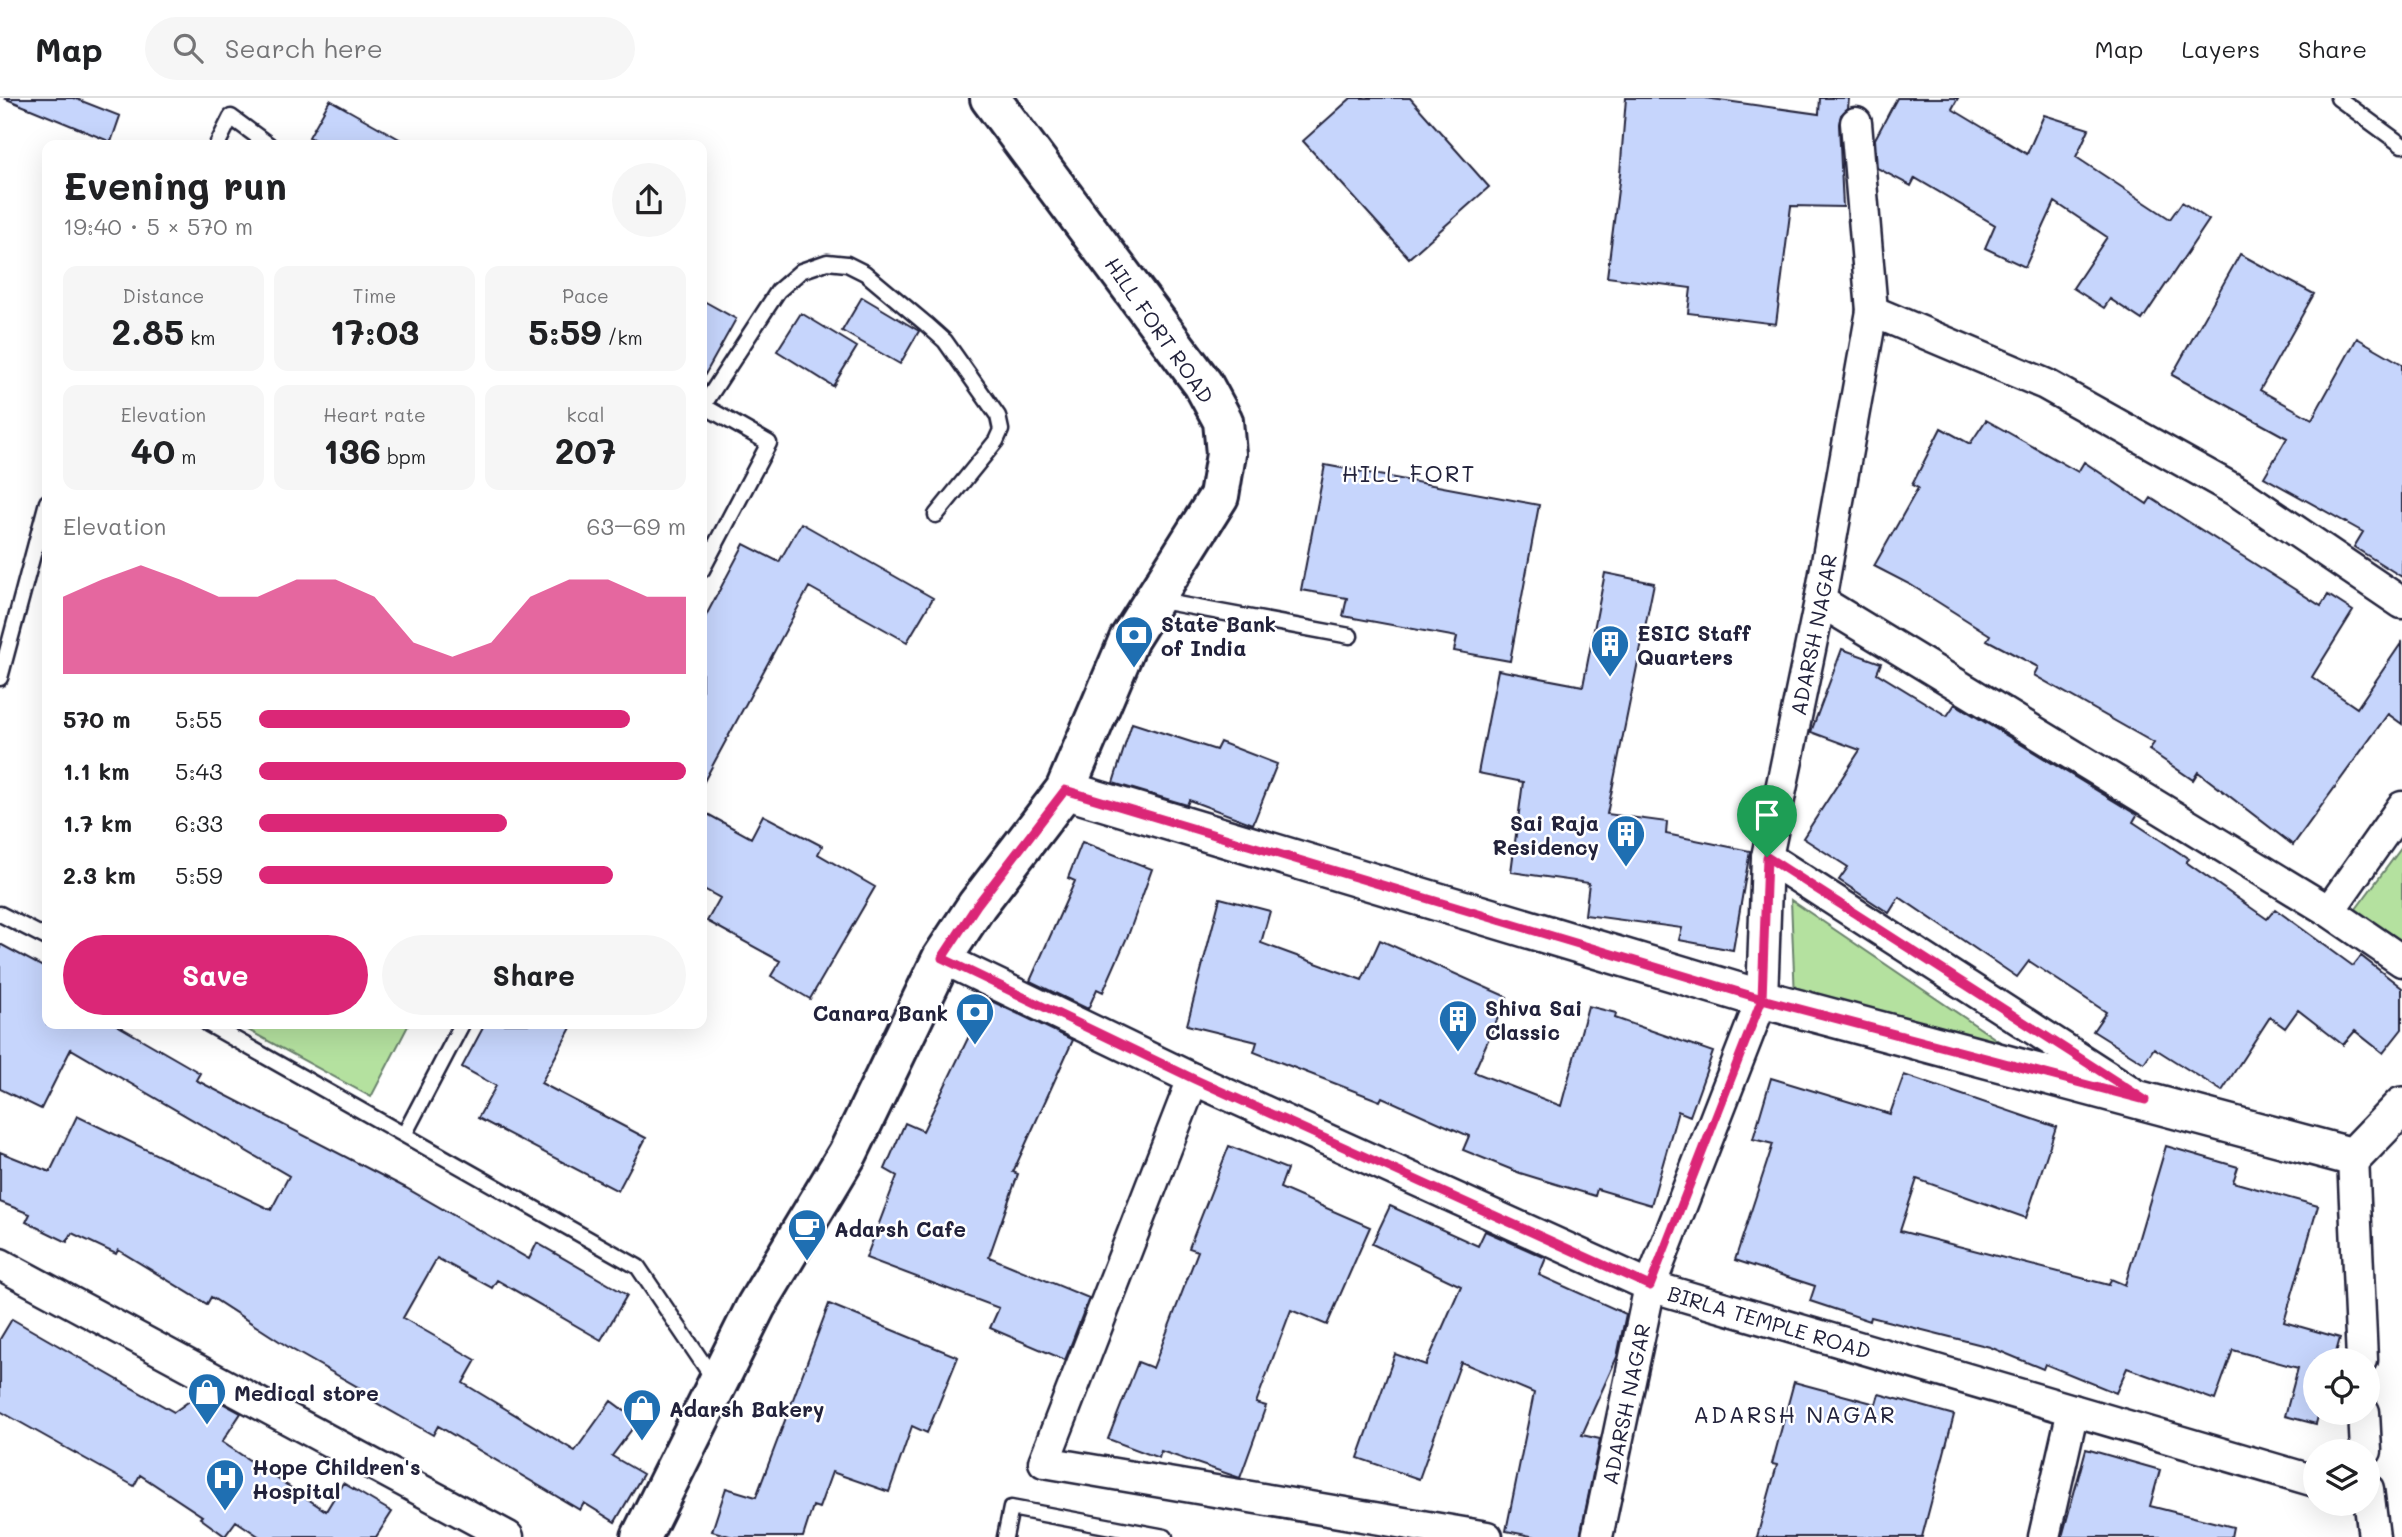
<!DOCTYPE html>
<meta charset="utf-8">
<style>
:root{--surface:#fff;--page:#f6f6f6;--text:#202124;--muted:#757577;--line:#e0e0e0;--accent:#db2777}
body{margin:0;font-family:Mali,sans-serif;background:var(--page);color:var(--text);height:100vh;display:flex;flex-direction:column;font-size:26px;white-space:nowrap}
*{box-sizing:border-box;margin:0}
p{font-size:23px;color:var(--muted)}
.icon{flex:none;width:38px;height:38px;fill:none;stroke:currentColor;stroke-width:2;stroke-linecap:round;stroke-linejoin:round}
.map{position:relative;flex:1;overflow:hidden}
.sheet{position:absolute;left:42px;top:42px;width:665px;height:889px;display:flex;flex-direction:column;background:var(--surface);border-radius:14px;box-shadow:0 7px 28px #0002}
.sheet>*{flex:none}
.tools{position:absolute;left:2303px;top:1250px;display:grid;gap:14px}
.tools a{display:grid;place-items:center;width:77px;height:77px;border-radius:50%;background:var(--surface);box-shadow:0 7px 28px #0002;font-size:35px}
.pin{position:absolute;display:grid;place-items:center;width:60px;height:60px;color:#fff;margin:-72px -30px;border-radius:50% 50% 50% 0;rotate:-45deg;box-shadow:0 0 7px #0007}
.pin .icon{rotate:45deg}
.round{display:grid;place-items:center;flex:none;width:74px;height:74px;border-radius:37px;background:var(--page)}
.summary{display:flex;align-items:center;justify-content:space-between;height:119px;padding:0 21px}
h1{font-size:38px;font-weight:700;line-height:52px}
.metrics{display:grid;grid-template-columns:repeat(3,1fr);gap:10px;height:119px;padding:7px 21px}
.metrics div{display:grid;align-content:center;border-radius:14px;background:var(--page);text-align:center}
.metrics b{font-size:35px;font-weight:700}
.metrics small{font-size:19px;font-weight:400}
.metrics p{font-size:19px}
.chart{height:196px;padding:14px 21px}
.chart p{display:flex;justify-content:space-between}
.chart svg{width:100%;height:126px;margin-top:7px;fill:var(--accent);opacity:.7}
.action{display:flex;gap:14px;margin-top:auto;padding:14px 21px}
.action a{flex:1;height:80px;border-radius:42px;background:var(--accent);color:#fff;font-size:28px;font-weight:700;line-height:80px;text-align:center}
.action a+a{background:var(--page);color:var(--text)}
ul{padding:0 21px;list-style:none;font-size:23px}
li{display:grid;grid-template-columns:112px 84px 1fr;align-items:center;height:52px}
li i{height:18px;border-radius:9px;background:var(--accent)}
header{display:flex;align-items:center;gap:42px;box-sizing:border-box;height:98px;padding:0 35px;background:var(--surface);border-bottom:2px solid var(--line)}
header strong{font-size:33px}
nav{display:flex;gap:38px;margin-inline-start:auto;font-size:24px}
.search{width:490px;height:63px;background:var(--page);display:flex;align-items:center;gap:18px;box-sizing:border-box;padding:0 24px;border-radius:38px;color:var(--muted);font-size:26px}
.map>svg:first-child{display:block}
.green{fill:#b4e19f;stroke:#6b826d;stroke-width:2}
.building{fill:#c6d5fc;stroke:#22223b;stroke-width:2}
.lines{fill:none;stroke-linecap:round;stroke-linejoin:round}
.service-casing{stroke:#22223b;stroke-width:19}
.minor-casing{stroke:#22223b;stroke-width:35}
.tertiary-casing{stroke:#22223b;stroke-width:42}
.secondary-casing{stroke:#22223b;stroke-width:44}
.service{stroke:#fff;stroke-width:14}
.minor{stroke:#fff;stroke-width:30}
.tertiary{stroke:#fff;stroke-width:37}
.secondary{stroke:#fff;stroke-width:38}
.route-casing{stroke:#fff;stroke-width:14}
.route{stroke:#db2777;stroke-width:9}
.labels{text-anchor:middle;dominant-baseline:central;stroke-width:5;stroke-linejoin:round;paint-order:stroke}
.street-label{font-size:21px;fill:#22223b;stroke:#fff}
.poi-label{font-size:21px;font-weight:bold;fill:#22223b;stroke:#fff;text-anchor:start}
.neighbourhood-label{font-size:23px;letter-spacing:2px;fill:#22223b;stroke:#fff}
</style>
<header>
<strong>Map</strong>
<div class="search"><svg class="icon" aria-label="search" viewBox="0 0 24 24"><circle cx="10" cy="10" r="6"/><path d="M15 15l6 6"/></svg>Search here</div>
<nav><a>Map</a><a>Layers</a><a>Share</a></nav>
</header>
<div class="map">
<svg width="2402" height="1439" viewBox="0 0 2402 1439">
<rect width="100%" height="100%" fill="#fff"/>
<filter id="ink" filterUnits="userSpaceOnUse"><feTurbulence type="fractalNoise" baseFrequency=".0143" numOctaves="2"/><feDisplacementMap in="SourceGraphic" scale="14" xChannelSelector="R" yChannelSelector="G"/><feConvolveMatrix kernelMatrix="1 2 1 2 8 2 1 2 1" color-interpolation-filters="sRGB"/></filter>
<g filter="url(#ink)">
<path class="green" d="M2402,749V843L2356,811Z
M1791,802L2012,952L1795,900Z
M237,926H409L371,999Z"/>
<path class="building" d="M4,0H74L120,18L111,44Z
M1351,0H1410L1489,89L1409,160L1303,43Z
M1626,0H1705L1819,16L1820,0H1849L1848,10L1841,17L1839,26L1843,109L1791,108L1776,226L1688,215L1691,190L1607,179L1620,76Z
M1897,0H1958L1952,11L2027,56L2044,17L2089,31L2076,59L2170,121L2182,104L2209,122L2142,222L2110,201L2104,210L2073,190L2107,139L2055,104L2025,169L1985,150L1995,127L1915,80L1911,88L1877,70L1875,41Z
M330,2L410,47H324L309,39Z
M2240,156L2314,196L2260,292L2312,321L2357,240L2402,266V479L2354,449L2363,434L2264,379L2287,340L2172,277Z
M862,199L919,233L900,266L842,233Z
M702,202L736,221L702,282Z
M801,215L857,249L833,288L777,253Z
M1986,322L2078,374L2084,364L2147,406L2151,400L2321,508L2328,497L2353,513L2312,579L2357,610L2402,544V626L2388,616L2293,747L2198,674L2193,682L2149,652L2154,645L2034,577L2038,569L1987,542L1990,537L1911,487L1874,468L1918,390L1912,387L1941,330L1970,346Z
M1325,367L1539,407L1510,563L1454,553L1457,539L1343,518L1347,500L1301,492Z
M801,425L933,500L907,544L809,489L702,687V525L744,446L779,464Z
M1605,475L1654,485L1607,716L1667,724L1666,736L1750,753L1733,852L1679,842L1682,830L1585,817L1589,785L1511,774L1523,684L1478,675L1498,572L1583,588Z
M1842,551L1881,565L1877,575L1947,618L1955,606L2137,717L2133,724L2189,761L2186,764L2267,821L2275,811L2353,868L2361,858L2402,890V931L2383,955L2355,933L2343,947L2298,912L2285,930L2270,919L2222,993L2154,950L2144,965L2093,933L2106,914L2029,863L2017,879L1899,799L1889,815L1839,782L1848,769L1803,740L1860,652L1811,634Z
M1132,625L1216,652L1220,644L1277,666L1253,726L1189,702L1187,707L1113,685Z
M702,713L751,740L763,717L822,748L818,756L875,789L810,901L771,878L780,863L707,823L720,800L702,790Z
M1082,744L1152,771L1129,835L1103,894L1097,891L1088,911L1030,883L1075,783L1068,780Z
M1220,800L1270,813L1261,845L1362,882L1380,842L1507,899L1474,974L1561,1008L1588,908L1616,915L1615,920L1713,954L1690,1018L1678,1013L1651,1107L1597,1091L1595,1098L1520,1075L1463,1052L1469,1038L1382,999L1380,1003L1254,954L1257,944L1187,927Z
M0,846L47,871V926H115L200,975L196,982L406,1090L529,1161L537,1145L627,1197L601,1242L497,1182L492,1190L437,1160L403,1220L476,1262L463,1285L575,1353L611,1303L638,1323L612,1358L643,1376L615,1424L584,1405L580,1412L438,1328L433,1337L375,1304L377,1300L293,1252L211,1199L207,1206L118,1152L116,1156L72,1135L67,1144L26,1124L30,1116L0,1104V1054L50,1074L77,1018L271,1112L289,1078L71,951L41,1011L0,991Z
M987,901L1073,942L1013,1074L1018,1076L989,1159L1089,1200L1065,1262L990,1230L999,1210L866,1160L897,1078L885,1071L905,1025L923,1033Z
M485,926H573L541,985L646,1040L618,1093L478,1020L496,988L462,969Z
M1904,977L2056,1029L2026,1120L1917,1081L1900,1133L2109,1187L2111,1181L2125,1187L2166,1048L2238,1069L2233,1084L2318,1108L2284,1224L2340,1240L2334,1262H2315V1314H2319L2316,1326L2285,1318L2298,1270L2233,1252L2215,1302L2127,1270L2116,1295L2045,1266L2043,1271L1990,1249L1871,1219L1870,1223L1810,1203L1815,1188L1735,1162L1773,1046L1753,1041L1771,980L1890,1016Z
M1229,1048L1287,1071L1280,1090L1370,1129L1327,1227L1291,1212L1256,1305L1266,1308L1240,1380L1161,1353L1159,1360L1108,1341L1138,1264L1153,1270L1198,1153L1189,1150Z
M1390,1108L1478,1148L1485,1133L1546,1160L1539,1177L1626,1216L1617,1259L1582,1337L1600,1341L1580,1439H1536L1506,1433L1534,1295L1461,1264L1419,1381L1358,1360L1395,1256L1426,1267L1461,1188L1372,1146Z
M829,1206L958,1259L927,1335L912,1328L889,1394L832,1374L819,1410L813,1408L803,1439H733L712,1433L726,1390L756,1399Z
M12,1221L174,1314L202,1294L241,1315L222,1344L326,1413L343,1385L392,1414L376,1439H260L236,1423L225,1438L200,1420L202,1418L140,1377L134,1388L0,1313V1241Z
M1794,1284L1876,1306L1879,1296L1954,1317L1922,1439H1757L1777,1367L1772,1366Z
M2086,1351L2160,1372L2150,1408L2233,1429L2231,1439H2062Z"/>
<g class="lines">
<g class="service-casing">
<path id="service" d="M2338,0L2402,47
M217,47L231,19L269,47
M702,307L769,345L702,472
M703,308L778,193L801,173L827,164L847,166L865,175L926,226L945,243L998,318L1001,332L996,343L936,417
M1155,502L1350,538
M0,580L47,404
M0,816L47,840
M208,926L638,1169L715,1283
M405,1035L462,926
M1005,1439L1011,1410L1165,1439"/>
</g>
<g class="minor-casing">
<g id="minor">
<path d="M1856,25L1872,213"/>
<path d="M1820,503L2329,813L2402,863"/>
<path d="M1767,759L2130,993"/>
<path d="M2329,813L2402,709"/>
<path id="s1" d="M942,860L1193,981L1650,1188L2315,1383"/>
<path d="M1193,981L1044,1364L1487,1439"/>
<path d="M2353,1059L2362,1262"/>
<path d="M0,1166L508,1439"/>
<path d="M2364,1314L2366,1353"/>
<path d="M2368,1391L2374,1439"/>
<path id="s2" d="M1597,1439L1650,1188L1762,901L1767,759L1820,503L1872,213L2045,286L2240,395L2402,505"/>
<path d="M2044,1439L2073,1312"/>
</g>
</g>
<g class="tertiary-casing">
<path id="tertiary" d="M1065,692L1762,901L2353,1059L2402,1008"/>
</g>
<g class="secondary-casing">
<path id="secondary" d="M641,1439L756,1208L848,1055L942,860L977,807L1065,692L1129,541L1219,398L1226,356L1223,323L1203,286L990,0"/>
</g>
<use href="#service" class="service"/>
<use href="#minor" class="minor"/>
<use href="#tertiary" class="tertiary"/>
<use href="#secondary" class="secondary"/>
</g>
</g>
<g class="lines" filter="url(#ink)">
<g class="route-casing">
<path id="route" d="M1767,759L1762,901L1065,692L977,807L942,860L1194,981L1650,1188L1762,901L2145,1002L1767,759"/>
</g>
<use href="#route" class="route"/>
</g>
<defs>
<g id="bank-pin" transform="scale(2.0125)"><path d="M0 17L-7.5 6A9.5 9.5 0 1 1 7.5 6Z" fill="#1f6fb2" stroke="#fff"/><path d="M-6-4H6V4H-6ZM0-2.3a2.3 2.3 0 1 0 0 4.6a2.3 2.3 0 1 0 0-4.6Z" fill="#fff"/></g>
<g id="building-pin" transform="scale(2.0125)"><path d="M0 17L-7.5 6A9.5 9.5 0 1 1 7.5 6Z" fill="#1f6fb2" stroke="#fff"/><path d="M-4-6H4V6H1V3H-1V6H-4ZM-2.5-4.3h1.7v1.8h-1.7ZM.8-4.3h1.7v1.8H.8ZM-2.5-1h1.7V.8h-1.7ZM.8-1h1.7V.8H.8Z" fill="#fff"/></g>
<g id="cafe-pin" transform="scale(2.0125)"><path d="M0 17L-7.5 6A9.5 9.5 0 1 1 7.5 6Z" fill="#1f6fb2" stroke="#fff"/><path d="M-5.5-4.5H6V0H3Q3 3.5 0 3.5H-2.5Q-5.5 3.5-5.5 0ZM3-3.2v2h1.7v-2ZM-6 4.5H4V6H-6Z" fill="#fff"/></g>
<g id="shop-pin" transform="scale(2.0125)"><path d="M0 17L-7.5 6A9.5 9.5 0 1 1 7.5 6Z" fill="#1f6fb2" stroke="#fff"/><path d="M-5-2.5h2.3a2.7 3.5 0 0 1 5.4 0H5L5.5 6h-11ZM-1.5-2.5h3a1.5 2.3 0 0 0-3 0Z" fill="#fff"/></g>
<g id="hospital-pin" transform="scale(2.0125)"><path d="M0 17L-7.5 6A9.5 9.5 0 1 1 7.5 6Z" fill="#1f6fb2" stroke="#fff"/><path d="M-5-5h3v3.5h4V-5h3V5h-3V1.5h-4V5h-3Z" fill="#fff"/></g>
</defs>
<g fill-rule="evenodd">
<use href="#bank-pin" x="1134" y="537"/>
<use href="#building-pin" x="1610" y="546"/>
<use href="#building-pin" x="1626" y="736"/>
<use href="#bank-pin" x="975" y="914"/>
<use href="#building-pin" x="1458" y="921"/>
<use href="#cafe-pin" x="807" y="1130"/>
<use href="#shop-pin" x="207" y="1294"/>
<use href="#shop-pin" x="642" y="1310"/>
<use href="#hospital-pin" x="225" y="1380"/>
</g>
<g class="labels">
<g class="street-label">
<text transform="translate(1160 232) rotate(55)">HILL FORT ROAD</text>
<text stroke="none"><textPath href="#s2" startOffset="934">ADARSH NAGAR</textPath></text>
<text stroke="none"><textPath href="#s1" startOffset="905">BIRLA TEMPLE ROAD</textPath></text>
<text stroke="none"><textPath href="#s2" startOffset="136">ADARSH NAGAR</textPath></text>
</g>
<g class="poi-label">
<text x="1161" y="525">State Bank<tspan x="1161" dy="24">of India</tspan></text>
<text x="1637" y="534">ESIC Staff<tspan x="1637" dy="24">Quarters</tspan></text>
<text x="1599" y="724" text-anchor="end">Sai Raja<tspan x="1599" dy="24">Residency</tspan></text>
<text x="1485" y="909">Shiva Sai<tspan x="1485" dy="24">Classic</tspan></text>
<text x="948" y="914" text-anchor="end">Canara Bank</text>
<text x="834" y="1130">Adarsh Cafe</text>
<text x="234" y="1294">Medical store</text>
<text x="669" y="1310">Adarsh Bakery</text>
<text x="252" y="1368">Hope Children's<tspan x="252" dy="24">Hospital</tspan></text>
</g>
<g class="neighbourhood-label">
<text x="1409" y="375">HILL FORT</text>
<text x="1795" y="1316">ADARSH NAGAR</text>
</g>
</g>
</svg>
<div class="tools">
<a><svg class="icon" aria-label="locate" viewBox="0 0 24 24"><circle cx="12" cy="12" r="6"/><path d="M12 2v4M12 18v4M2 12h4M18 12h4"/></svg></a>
<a><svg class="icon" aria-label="layers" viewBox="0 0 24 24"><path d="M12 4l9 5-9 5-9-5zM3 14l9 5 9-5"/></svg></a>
</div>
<div class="pin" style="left:1767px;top:759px;background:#1e9e55"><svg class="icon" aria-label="arrive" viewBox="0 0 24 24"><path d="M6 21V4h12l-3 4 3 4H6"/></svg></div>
<section class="sheet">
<div class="summary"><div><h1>Evening run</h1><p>19:40 · 5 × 570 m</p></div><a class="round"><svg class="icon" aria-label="share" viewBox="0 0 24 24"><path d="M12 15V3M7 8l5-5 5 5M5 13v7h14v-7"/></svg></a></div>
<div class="metrics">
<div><p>Distance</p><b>2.85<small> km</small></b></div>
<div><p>Time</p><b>17:03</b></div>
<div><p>Pace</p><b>5:59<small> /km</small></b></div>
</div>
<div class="metrics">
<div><p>Elevation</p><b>40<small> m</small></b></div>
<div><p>Heart rate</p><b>136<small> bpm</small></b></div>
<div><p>kcal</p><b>207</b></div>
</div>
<div class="chart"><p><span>Elevation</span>63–69 m</p>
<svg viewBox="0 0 160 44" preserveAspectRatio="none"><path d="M0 44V17L10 11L20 6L30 11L40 17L50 17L60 11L70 11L80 17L90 33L100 38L110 33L120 17L130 11L140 11L150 17L160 17V44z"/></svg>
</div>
<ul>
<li><b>570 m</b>5:55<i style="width:87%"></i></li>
<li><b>1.1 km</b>5:43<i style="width:100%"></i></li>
<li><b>1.7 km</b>6:33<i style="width:58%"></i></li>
<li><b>2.3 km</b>5:59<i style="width:83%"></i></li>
</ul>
<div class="action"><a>Save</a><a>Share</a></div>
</section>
</div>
